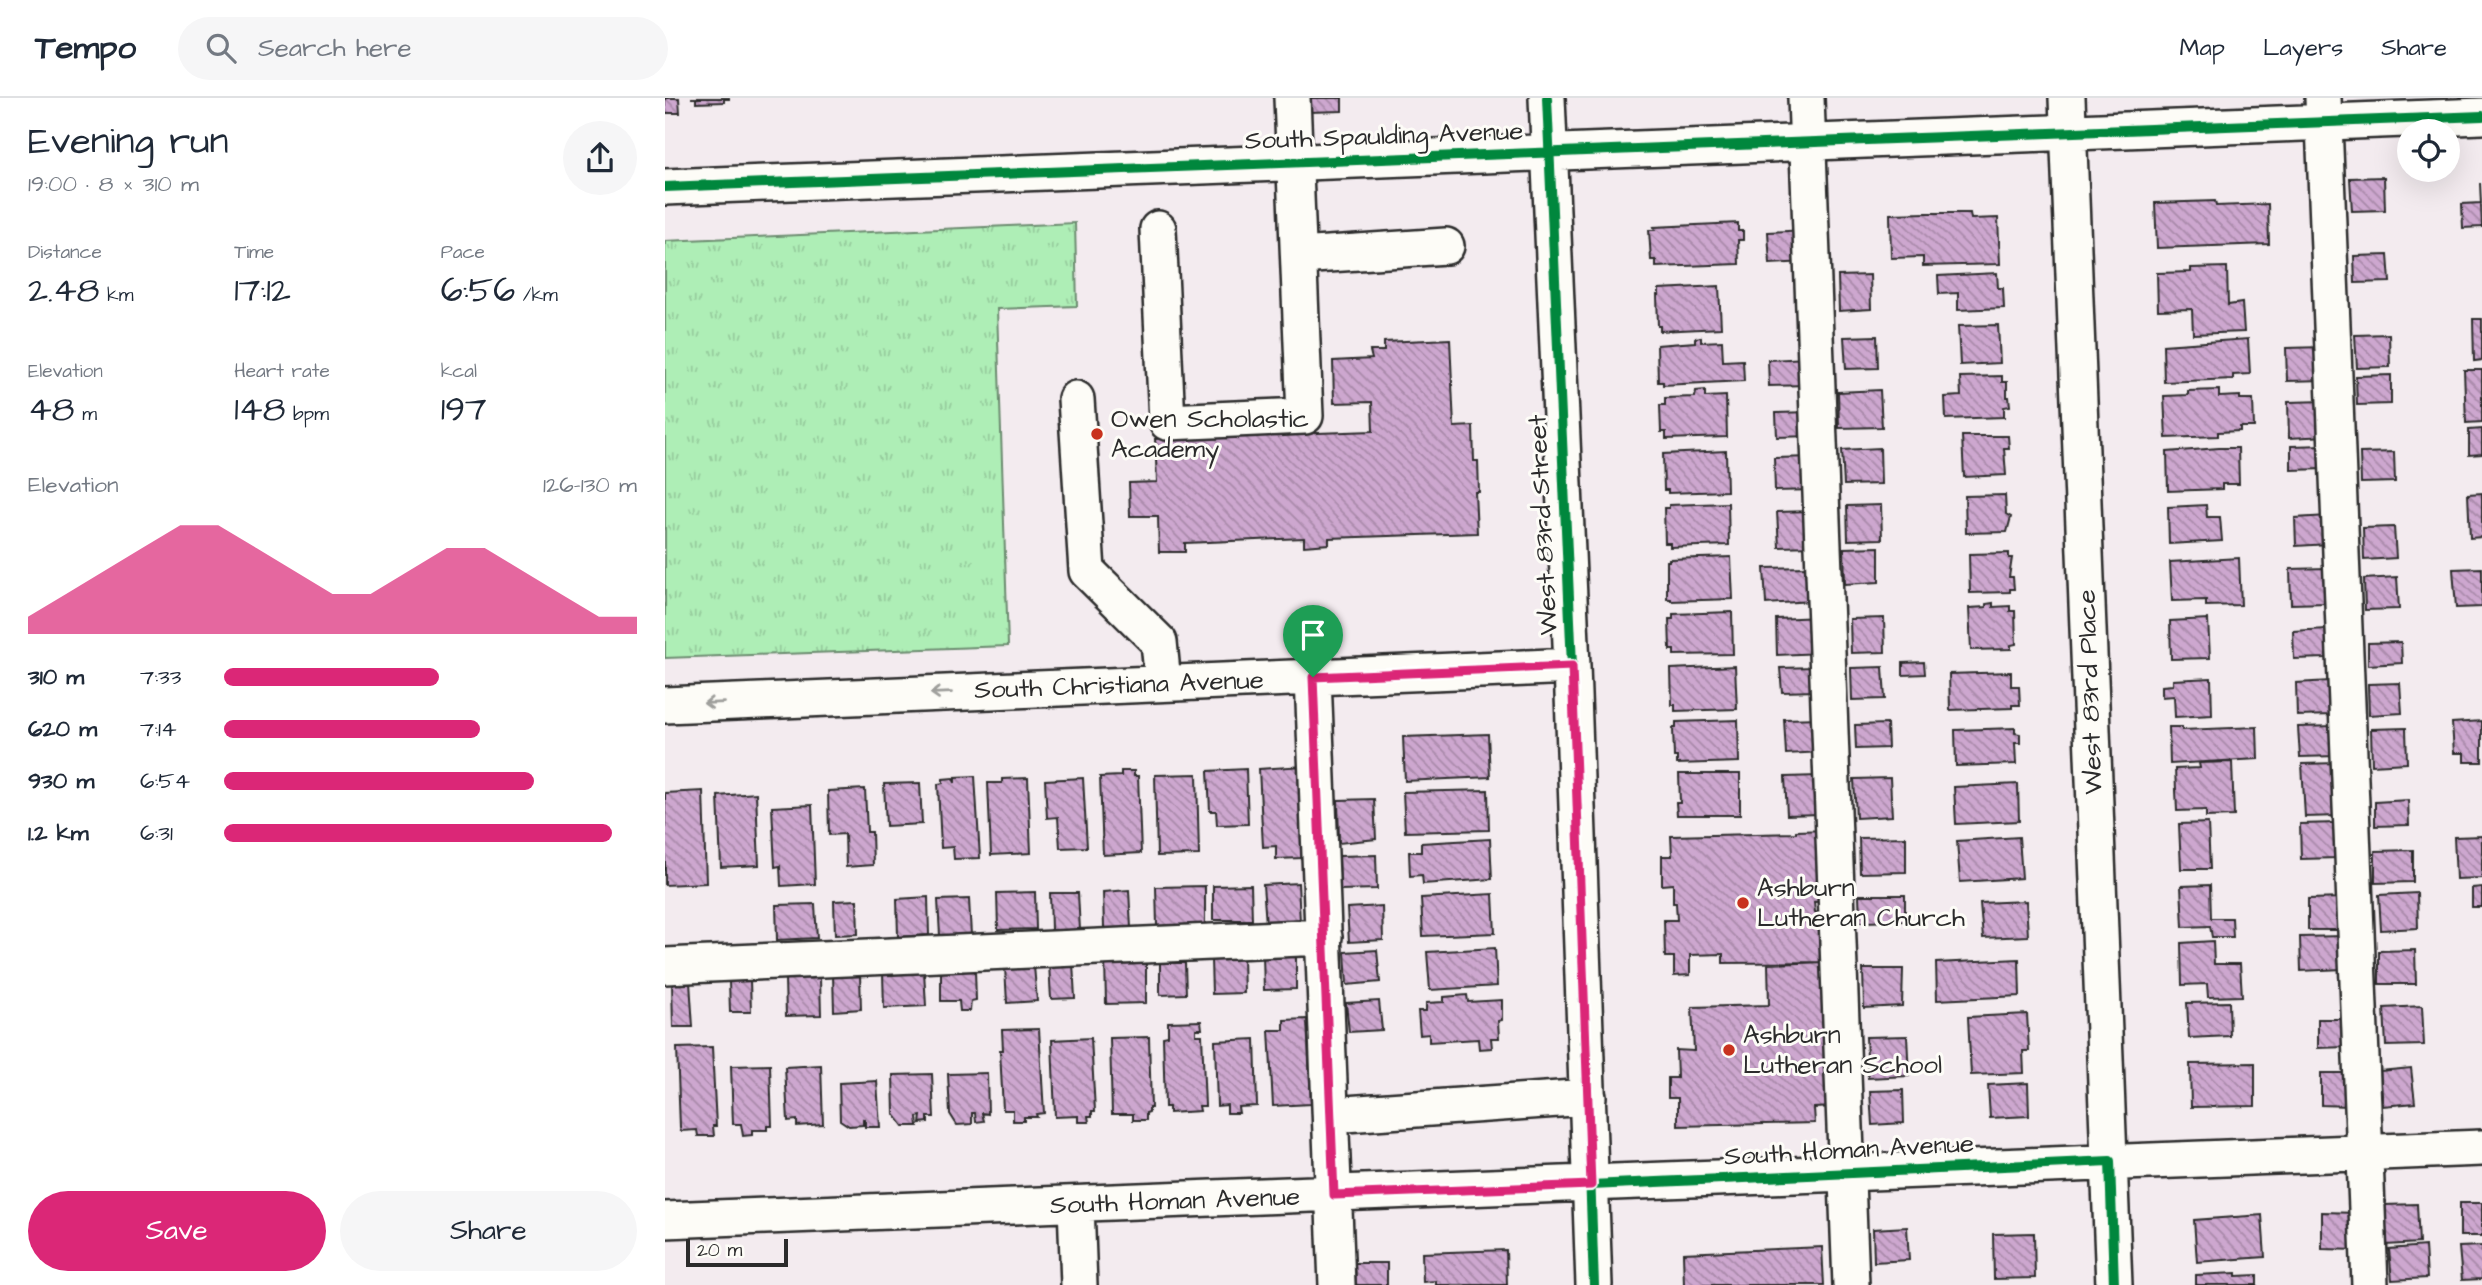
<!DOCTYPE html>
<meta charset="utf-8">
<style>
:root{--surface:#fff;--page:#f6f6f7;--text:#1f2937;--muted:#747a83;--line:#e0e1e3;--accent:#db2777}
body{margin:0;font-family:"Architects Daughter",sans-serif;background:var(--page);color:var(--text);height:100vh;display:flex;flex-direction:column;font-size:26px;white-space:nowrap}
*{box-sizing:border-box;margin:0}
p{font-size:23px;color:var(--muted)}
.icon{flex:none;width:38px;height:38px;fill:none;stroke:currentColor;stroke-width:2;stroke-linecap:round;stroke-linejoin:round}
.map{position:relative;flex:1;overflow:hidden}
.sheet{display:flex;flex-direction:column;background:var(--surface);width:665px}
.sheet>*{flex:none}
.buttons{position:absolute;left:1732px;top:21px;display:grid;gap:14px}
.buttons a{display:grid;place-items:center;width:63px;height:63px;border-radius:50%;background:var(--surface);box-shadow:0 7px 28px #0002;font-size:35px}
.scale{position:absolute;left:21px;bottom:18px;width:102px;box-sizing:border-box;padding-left:7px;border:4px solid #2b2b2b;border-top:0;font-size:19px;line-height:24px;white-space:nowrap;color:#2b2b2b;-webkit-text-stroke:5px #fdfcf7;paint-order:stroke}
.pin{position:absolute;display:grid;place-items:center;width:60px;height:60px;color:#fff;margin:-72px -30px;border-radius:50% 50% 50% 0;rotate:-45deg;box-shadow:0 0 7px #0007}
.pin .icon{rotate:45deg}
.round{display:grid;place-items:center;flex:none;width:74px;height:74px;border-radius:37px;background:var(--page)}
.summary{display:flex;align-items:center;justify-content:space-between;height:119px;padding:0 28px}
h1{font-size:38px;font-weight:600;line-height:52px}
.stats{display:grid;grid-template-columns:repeat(3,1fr);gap:10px;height:119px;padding:7px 28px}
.stats div{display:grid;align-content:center}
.stats b{font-size:35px;font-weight:600}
.stats small{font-size:19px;font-weight:400}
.stats p{font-size:19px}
.chart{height:196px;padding:14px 28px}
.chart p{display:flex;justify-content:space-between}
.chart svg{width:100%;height:126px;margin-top:7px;fill:var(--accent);opacity:.7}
.primary-button{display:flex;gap:14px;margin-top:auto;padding:14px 28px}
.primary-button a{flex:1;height:80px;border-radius:42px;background:var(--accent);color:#fff;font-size:28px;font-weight:600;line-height:80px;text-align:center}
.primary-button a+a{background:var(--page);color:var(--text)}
ul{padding:0 28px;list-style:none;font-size:23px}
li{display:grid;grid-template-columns:112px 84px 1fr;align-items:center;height:52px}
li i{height:18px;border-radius:9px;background:var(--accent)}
header{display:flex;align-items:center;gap:42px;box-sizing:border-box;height:98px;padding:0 35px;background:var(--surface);border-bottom:2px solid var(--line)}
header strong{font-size:33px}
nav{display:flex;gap:38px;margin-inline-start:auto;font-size:24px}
.search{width:490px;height:63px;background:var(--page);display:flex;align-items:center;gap:18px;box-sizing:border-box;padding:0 24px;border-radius:38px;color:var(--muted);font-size:26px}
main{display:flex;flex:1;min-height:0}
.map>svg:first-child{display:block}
.park{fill:url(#park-tufts);stroke:#6c8c70;stroke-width:2}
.building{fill:url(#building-back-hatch);stroke:#2b2b2b;stroke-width:2}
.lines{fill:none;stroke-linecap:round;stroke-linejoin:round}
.minor-casing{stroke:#2b2b2b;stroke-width:40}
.minor{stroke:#fdfcf7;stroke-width:35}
.cycleway-casing{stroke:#fdfcf7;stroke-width:15}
.cycleway{stroke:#00873e;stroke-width:10}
.oneway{stroke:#9e9e9b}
.route-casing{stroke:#fff;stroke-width:14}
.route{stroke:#db2777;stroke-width:9}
.poi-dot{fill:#c8321e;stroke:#fdfcf7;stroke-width:2.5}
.labels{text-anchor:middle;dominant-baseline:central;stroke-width:6;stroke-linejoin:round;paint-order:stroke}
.street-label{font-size:26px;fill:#2b2b2b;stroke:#fdfcf7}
.poi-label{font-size:26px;fill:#2b2b2b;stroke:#fdfcf7;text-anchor:start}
</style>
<header>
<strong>Tempo</strong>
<div class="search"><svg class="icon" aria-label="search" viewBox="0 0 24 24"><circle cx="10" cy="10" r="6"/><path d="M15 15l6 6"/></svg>Search here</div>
<nav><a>Map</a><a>Layers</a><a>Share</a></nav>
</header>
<main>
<section class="sheet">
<div class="summary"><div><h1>Evening run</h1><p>19:00 · 8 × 310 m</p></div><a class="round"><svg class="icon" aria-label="share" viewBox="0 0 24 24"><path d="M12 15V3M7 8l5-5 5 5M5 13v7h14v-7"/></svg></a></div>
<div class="stats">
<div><p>Distance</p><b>2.48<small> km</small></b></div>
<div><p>Time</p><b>17:12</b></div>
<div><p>Pace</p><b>6:56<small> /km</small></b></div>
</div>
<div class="stats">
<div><p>Elevation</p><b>48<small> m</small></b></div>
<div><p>Heart rate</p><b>148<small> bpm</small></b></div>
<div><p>kcal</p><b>197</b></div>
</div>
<div class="chart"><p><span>Elevation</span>126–130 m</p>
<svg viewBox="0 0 160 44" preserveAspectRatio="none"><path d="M0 44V38L10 30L20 22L30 14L40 6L50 6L60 14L70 22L80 30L90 30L100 22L110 14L120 14L130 22L140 30L150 38L160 38V44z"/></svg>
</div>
<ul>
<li><b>310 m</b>7:33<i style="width:52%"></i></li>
<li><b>620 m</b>7:14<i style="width:62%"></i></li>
<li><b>930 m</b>6:54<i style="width:75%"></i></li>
<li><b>1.2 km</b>6:31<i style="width:94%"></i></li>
</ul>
<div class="primary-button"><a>Save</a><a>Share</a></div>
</section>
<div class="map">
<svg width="1817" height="1187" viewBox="0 0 1817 1187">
<defs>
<pattern id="park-tufts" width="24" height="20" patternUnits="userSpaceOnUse" patternTransform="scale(1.75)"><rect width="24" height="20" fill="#aeeeb6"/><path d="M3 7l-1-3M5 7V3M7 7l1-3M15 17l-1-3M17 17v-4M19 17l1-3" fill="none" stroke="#96cc9d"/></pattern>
<pattern id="building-back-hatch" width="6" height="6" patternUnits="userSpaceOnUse" patternTransform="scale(1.75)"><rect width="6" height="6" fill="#cda7cf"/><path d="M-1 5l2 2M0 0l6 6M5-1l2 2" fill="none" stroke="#a788a8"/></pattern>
</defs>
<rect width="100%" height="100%" fill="#f3ebef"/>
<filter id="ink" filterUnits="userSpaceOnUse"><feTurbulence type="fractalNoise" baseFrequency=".0143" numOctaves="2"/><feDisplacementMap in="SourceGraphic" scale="14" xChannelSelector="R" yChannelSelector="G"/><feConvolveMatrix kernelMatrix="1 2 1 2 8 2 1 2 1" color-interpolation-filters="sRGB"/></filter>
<g filter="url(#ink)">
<path class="park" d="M410,125L412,208L332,211L343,548L0,560V143Z"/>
<path class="building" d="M0,0H14L15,15H0Z
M26,0H64V1H59V4L31,5V0Z
M644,0H677V13L644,14Z
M1719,79L1720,112L1687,113L1685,80Z
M1815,85L1817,129L1798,130L1797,106L1816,105Z
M1550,103L1551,108L1603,106L1604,146L1492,150L1490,105Z
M1262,115H1305L1306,121L1333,120L1335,166L1258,168V159L1226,160L1225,116Z
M1073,125V133H1078V142H1073L1074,166L991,169V162H986L984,132H990L989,129Z
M1139,132L1141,164L1105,166L1103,134Z
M1723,157L1725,184L1690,185L1689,158Z
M1562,169L1563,207L1577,205L1579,234L1528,236L1527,211L1493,212L1492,175L1526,174V170Z
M1332,175L1333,190H1338L1339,210L1293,212V195L1274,196L1273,178Z
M1205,177L1206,211L1174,213L1173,178Z
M1054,188L1056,230L995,233V228H993L992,197H994V191Z
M1808,221H1817V262L1809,263Z
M1333,227L1335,265L1295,267L1293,228Z
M1724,236L1725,269L1692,270L1690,237Z
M1212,238L1213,270L1181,271L1179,239Z
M1036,239V244L1057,243L1058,263L1078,262L1079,283L998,287V284H993L992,247L1030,244V240Z
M785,241L789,329L808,328L809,363H813L814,394H810L812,435L664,440V446L639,448V440L520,445V454H494L493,418H465L464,385L492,384L490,341L708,333L707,304L669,305L668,263L707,261L705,253H719V244Z
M1583,241L1585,276L1568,277V281L1499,284L1498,247Z
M1658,249L1660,282L1622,283L1621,250Z
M1141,260L1142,287L1104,288L1103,262Z
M1799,272H1817V324L1801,325Z
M1726,277V306L1692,307L1691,278Z
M1337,278V284H1342V299H1344L1345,308L1339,309V319L1281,321L1280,299L1296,298L1295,279Z
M1040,292V299L1061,298L1062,339L1001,341V334H996L995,307H1000V300L1030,299L1031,293Z
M1215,292L1217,329L1174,330L1173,294Z
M1554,292V299L1575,298V301H1588L1589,329H1575V333L1553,334V338L1501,340L1499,298L1523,297V293Z
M1661,303L1662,338L1624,340L1623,304Z
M1145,314L1146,338L1112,339L1111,315Z
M1817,331V356L1804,357V332Z
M1297,338H1343L1344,350H1339L1341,377L1299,379Z
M1660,347L1661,371L1626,372V348Z
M1215,350L1216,386L1179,387L1177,352Z
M1554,350H1573L1574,386H1557V391L1503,393L1502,354Z
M1061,353L1062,393L1003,395V392H999L998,356Z
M1729,354L1730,384L1696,385L1695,355Z
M1148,359L1149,392L1110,393L1109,360Z
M1817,395V439L1805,440L1803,396Z
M1340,397L1341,416L1346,419L1342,434L1301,435L1300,398Z
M1063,405L1064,447L1005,449V445H1000L999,410H1004V407Z
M1216,407L1217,441L1183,442L1182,408Z
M1541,407L1542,419H1555L1557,443L1504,446L1503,409Z
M1147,413L1148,448L1114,449L1112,414Z
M1663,418L1664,446L1631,448L1630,420Z
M1729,429L1731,460L1699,462L1698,430Z
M1214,449V484L1180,486L1179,450Z
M1344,455V460H1347L1344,479H1348L1349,491H1345V494L1305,495L1304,456Z
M1066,459L1068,501L1006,503V501H1002V463H1004V461Z
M1574,460L1576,507L1541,508V502L1507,503L1505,464Z
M1144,469L1146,503L1101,506L1099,470Z
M1662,470L1663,505L1626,506L1625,471Z
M1817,470V509L1791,510L1788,471Z
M1732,479L1734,511L1700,512L1699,481Z
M1328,505V509L1345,508V513H1350L1351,546L1346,547V551L1306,552L1304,510L1321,509V506Z
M1067,514L1068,556L1009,557V552H1005L1004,521H1008V516Z
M1154,519L1156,555L1112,557L1111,521Z
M1219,520L1220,554L1186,555L1185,521Z
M1543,521L1545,560L1506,561L1505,523Z
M1661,531L1662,560L1629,561L1628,533Z
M1736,544L1737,565L1703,567V545Z
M1259,564L1260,576L1238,577V565Z
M1070,568L1072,611L1010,613V607H1007L1006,571Z
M1150,569L1151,593L1117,594L1115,570Z
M1218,569L1220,601L1187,602L1186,570Z
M1346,574V588H1354L1355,607H1347V610L1285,612L1284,576Z
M1546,580L1547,617L1510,619L1509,598L1497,599V588L1508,587V582Z
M1665,583L1668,617L1632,618L1631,585Z
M1735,585L1737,615L1704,617L1703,586Z
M1156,620L1157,654L1121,656L1119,621Z
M1073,622L1074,664L1012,666V659H1009L1008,630H1011V624Z
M1817,623V664H1799V655H1789L1787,625Z
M1222,626L1223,650L1191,651L1190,627Z
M1671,628L1672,658L1635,659L1633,629Z
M1504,629H1517V632L1592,629L1593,661L1505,666Z
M1350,630V635L1355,636V645H1350L1351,666L1291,668L1290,632Z
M1741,630L1742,665L1707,667L1706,631Z
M823,636L825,679L740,683L738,639Z
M1567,664L1569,718L1541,719V712L1512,713L1510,671L1535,670L1534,665Z
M1672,665L1674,718L1640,719L1637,666Z
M639,668L642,747L636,748L637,760L611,761V748L598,749L594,671Z
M581,671L583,726L552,727L551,713H545L543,673Z
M456,673H469V678H473L476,755L438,757L435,679L456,678Z
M532,676L534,757L492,758L490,677Z
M1014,676H1075V717H1012L1011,705H1015Z
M310,678L315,760L289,761L288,749L276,750L273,686L278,685V681L288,680L290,685V679Z
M1154,678L1156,716L1122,717L1120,679Z
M363,680L366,755L326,757L323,685H337V681Z
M418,680L422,749L395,750L393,719L382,720L380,682Z
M1225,680L1227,718L1191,720L1189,681Z
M255,685L257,726L221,728L219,686Z
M1353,686L1354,723L1291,726L1289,689Z
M200,691L202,734H207L208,767L181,769L180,736L164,737L163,693Z
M823,692L824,732L740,734L738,694Z
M38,693L41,785L0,787V695Z
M91,695L94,767L56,769L53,698Z
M709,701L711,741L674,745L673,702Z
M1743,702L1744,727L1710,728V704Z
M147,707L150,786L116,788L115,768L110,769L107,709Z
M1543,725L1545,771H1516L1514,726Z
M1672,725L1673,760L1636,761L1635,726Z
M1163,732L1165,803L1149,804L1150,814L1155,816V831H1164L1166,864L1058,865V856L1025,857V877L1009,878V859H1000L999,822H1012L1011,805H1008V786L997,787V758H1007L1006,738L1131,735V733Z
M1817,738V780L1791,781L1789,739Z
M1241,739V774L1195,775L1194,740Z
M1354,739L1357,780L1295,784L1292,743Z
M825,741L827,781L758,786L757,777L745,778L744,754H756V745Z
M1748,752V784L1710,785V753Z
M711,757L712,791L675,792L674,758Z
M633,785L635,824L601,826L598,787Z
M586,787L587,822H548V788Z
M1545,787L1546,820H1567L1568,839H1547L1545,828L1518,829L1516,788Z
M540,788V827L492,828L491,789Z
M1817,789V809H1807V790Z
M464,792L466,830H439L438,794Z
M370,794L371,831L333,832L332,795Z
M385,795H413L415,832L386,833Z
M1752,795L1753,830L1716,832L1714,797Z
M828,796L830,835L758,838L756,800Z
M1194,797H1240V823L1195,824Z
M263,799L264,837L233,839L232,801Z
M1680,800V832H1643V801Z
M304,801L306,837L275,838L273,802Z
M192,802L193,836L170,837L169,803Z
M1361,803L1363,838L1318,840L1315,805Z
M150,806L152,840L112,842L111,807Z
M717,808L718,842L684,844L682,810Z
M1678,838V871L1636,873L1635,839Z
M1548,843L1549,866H1575L1577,898L1543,899L1542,886L1517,887L1516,845Z
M830,850L832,888L765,892L762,854Z
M712,852L715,884L682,887L680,854Z
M1750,852L1751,886H1714V853Z
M631,855V891L599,892L598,856Z
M578,859L579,895L547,896L546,861Z
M440,861H481V905L441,906Z
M1354,861L1355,898L1272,902L1271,865Z
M1166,864L1170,1009L1149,1010L1150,1025L1013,1028V1000H1003V980H1012L1011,952L1029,953L1027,909L1104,907L1103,866Z
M408,865L410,900L386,901L384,866Z
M495,865H520L521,896L495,897Z
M369,868L372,903L342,905L340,869Z
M1198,871H1238L1237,908L1199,910Z
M310,872L311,902L306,903L305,913H295L294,903H276V873Z
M259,873L261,908L219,910L218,875Z
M195,876L196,911L169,913L168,877Z
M155,880L156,917L121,918L120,881Z
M85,882L86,914H65L64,883Z
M7,884H25L28,929H8Z
M802,897L803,904L837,902V922L833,923L834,940H826L827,950L814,951L813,941L764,944V936L755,937L753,913H761V905L779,904V899Z
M714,903L717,932L684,934L681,905Z
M1564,904L1565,938L1524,940L1522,905Z
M1757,908L1759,947L1721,948L1719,910Z
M1362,916L1364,953H1358L1359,975L1306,977L1303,919Z
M642,921L646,1006L608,1008L604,932H619V922Z
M1653,921H1682V949L1653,950Z
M536,923L537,931H531V937H537L540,1008H534L535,1013L504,1015V1009H500L498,939L503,938V924Z
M374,931L379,1015L371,1016L372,1019H359V1023H348V1012H338L335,952H338L337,932Z
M1242,938L1244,978L1203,980L1201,939Z
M484,939L486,1010H484V1014L481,1015V1022H468V1016H447L445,940Z
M426,940L430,1013H427V1018H423L424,1024H413V1018L390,1019L387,942Z
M590,941L592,1008L573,1009L574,1015H562V1007L552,1008L550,943Z
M47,949L51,1028H48L49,1038H33L32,1032L16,1033L15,1029L12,950Z
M1590,965V1008L1526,1009L1525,966Z
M105,967L107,1028H102V1032H87V1037L78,1038L76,1026H68L66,968Z
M156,967L158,1026L132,1028V1022L123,1023L120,969Z
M1746,970L1750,1005L1718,1008L1715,973Z
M322,975L323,1016L317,1015L319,1023L311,1024L310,1015H307V1026L292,1027L285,1016L283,976Z
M1656,975H1684V1008L1656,1007Z
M267,976L269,1019H263V1024L255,1025L256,1018L252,1019L253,1028H238L229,1016L228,977Z
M212,983L215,1029H200V1022L198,1021V1027L184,1028L175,1022L174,985Z
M1363,985L1364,1018L1325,1020L1323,987Z
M1238,992L1239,1025L1207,1027L1205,993Z
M1795,1105H1817V1138H1795Z
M1752,1106L1754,1145L1721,1147L1719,1107Z
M1657,1114L1693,1115V1152L1657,1151Z
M1597,1117L1600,1159L1532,1164L1529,1122Z
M1242,1129L1244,1162L1209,1164L1208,1131Z
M1369,1135L1370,1180L1329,1181L1328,1136Z
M1760,1148L1762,1180L1727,1182L1724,1151Z
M1817,1148V1181L1797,1182L1794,1149Z
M1157,1149L1159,1187H1019L1018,1155Z
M841,1152L842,1187H771V1183L758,1184L757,1155Z
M690,1165H722V1187H691Z
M1571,1175V1178L1592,1177V1187H1531V1177Z"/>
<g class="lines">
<g class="minor-casing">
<path id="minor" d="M882,0L907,568L929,1187
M1141,0L1186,1187
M1402,0L1449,1187
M1658,0L1705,1187
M0,89L1817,18
M493,131L502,324L640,318L627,0
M634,158L781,148
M411,301L422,473L494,544L498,585
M648,579L672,1187
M0,607L907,568
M0,868L659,839
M666,1017L923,999
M411,1107L414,1187
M0,1122C606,1100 1211,1071 1817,1050"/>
</g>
<use href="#minor" class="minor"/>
<g class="cycleway-casing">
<path id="cycleway" d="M882,0L907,568L929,1187
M0,89L1817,18
M926,1087L1445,1063L1449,1187"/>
</g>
<use href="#cycleway" class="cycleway"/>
</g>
<defs><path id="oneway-shaft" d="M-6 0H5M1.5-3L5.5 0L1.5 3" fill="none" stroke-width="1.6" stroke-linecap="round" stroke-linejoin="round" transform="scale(1.75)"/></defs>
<g class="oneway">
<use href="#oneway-shaft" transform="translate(276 595) rotate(178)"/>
<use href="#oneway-shaft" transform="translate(49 605) rotate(178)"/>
</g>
</g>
<g class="lines" filter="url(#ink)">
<g class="route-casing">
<path id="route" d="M907,568L926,1087L669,1097L648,579Z"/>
</g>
<use href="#route" class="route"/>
</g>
<g class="poi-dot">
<circle cx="432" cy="336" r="7"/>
<circle cx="1078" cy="805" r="7"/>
<circle cx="1064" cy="952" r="7"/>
</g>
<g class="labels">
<g class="street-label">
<text transform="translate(719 38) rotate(-2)">South Spaulding Avenue</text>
<text transform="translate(878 427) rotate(-93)">West 83rd Street</text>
<text transform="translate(454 587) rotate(-2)">South Christiana Avenue</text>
<text transform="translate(1425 594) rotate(-92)">West 83rd Place</text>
<text transform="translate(1184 1052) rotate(-3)">South Homan Avenue</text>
<text transform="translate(510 1103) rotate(-2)">South Homan Avenue</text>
</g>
<g class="poi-label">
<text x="446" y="321">Owen Scholastic<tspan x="446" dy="30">Academy</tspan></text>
<text x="1092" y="790">Ashburn<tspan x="1092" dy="30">Lutheran Church</tspan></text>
<text x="1078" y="937">Ashburn<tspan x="1078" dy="30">Lutheran School</tspan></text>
</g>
</g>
</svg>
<div class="buttons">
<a><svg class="icon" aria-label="locate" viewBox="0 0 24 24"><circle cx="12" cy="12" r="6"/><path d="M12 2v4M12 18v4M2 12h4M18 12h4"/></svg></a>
</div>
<div class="scale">20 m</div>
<div class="pin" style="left:648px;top:579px;background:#1e9e55"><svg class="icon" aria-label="arrive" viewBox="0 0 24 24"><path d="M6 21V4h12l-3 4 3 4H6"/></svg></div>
</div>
</main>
